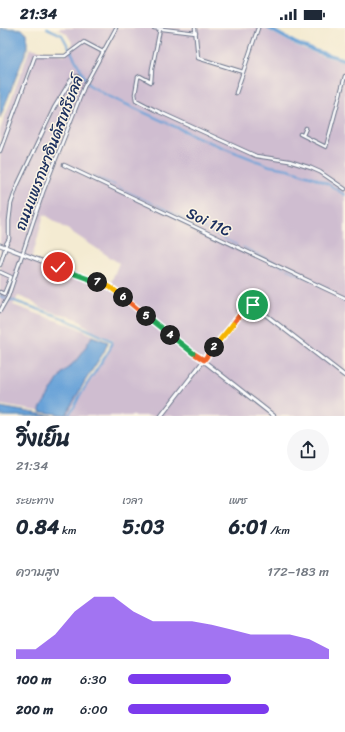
<!DOCTYPE html>
<html lang="th">
<meta charset="utf-8">
<style>
:root{--surface:#fff;--page:#f6f6f7;--text:#1f2937;--muted:#747a83;--accent:#7c3aed}
body{margin:0;font-family:Sriracha,"Playpen Sans Thai",sans-serif;background:var(--page);color:var(--text);height:100vh;display:flex;flex-direction:column;font-size:15px;white-space:nowrap}
*{box-sizing:border-box;margin:0}
p{font-size:13px;color:var(--muted)}
.icon{flex:none;width:22px;height:22px;fill:none;stroke:currentColor;stroke-width:2;stroke-linecap:round;stroke-linejoin:round}
.map{position:relative;height:388px;overflow:hidden}
.sheet{display:flex;flex-direction:column;background:var(--surface);flex:1}
.sheet>*{flex:none}
.pin{position:absolute;display:grid;place-items:center;width:34px;height:34px;color:#fff;margin:-17px;border:2px solid #fff;border-radius:50%;box-shadow:0 1px 4px #0007}
.km{position:absolute;width:20px;height:20px;margin:-10px;border-radius:50%;background:#222;color:#fff;font-size:11px;line-height:20px;text-align:center}
.round{display:grid;place-items:center;flex:none;width:42px;height:42px;border-radius:21px;background:var(--page)}
.summary{display:flex;align-items:center;justify-content:space-between;height:68px;padding:0 16px}
h1{font-size:22px;font-weight:800;line-height:30px}
.metrics{display:grid;grid-template-columns:repeat(3,1fr);gap:6px;height:68px;padding:4px 16px}
.metrics div{display:grid;align-content:center}
.metrics b{font-size:20px;font-weight:800}
.metrics small{font-size:11px;font-weight:400}
.metrics p{font-size:11px}
.chart{height:112px;padding:8px 16px}
.chart p{display:flex;justify-content:space-between}
.chart svg{width:100%;height:72px;margin-top:4px;fill:var(--accent);opacity:.7}
ul{padding:0 16px;list-style:none;font-size:13px}
li{display:grid;grid-template-columns:64px 48px 1fr;align-items:center;height:30px}
li i{height:10px;border-radius:5px;background:var(--accent)}
.status{display:flex;justify-content:space-between;align-items:center;height:28px;padding:0 20px;background:var(--surface);direction:ltr}
.status svg{height:11px;fill:currentColor}
.map>svg:first-child{display:block}
.industrial{fill:#cfbdd0;fill-rule:evenodd}
.water{fill:#68a2d8;stroke:#42689b}
.lines{fill:none;stroke-linecap:round;stroke-linejoin:round}
.stream{stroke:#68a2d8;stroke-width:1}
.canal{stroke:#68a2d8;stroke-width:2}
.river{stroke:#68a2d8;stroke-width:3.5}
.minor-casing{stroke:#677187;stroke-width:4.5}
.tertiary-casing{stroke:#677187;stroke-width:5}
.minor{stroke:#fff;stroke-width:2.5}
.tertiary{stroke:#fff;stroke-width:3}
.split-1-casing{stroke:#fff;stroke-width:8}
.split-2-casing{stroke:#fff;stroke-width:8}
.split-3-casing{stroke:#fff;stroke-width:8}
.split-4-casing{stroke:#fff;stroke-width:8}
.split-5-casing{stroke:#fff;stroke-width:8}
.split-6-casing{stroke:#fff;stroke-width:8}
.split-7-casing{stroke:#fff;stroke-width:8}
.split-8-casing{stroke:#fff;stroke-width:8}
.split-9-casing{stroke:#fff;stroke-width:8}
.split-1{stroke:#f0652b;stroke-width:5}
.split-2{stroke:#f5b400;stroke-width:5}
.split-3{stroke:#f0652b;stroke-width:5}
.split-4{stroke:#22a559;stroke-width:5}
.split-5{stroke:#22a559;stroke-width:5}
.split-6{stroke:#f0652b;stroke-width:5}
.split-7{stroke:#f5b400;stroke-width:5}
.split-8{stroke:#22a559;stroke-width:5}
.split-9{stroke:#f5b400;stroke-width:5}
.labels{text-anchor:middle;dominant-baseline:central;stroke-width:3;stroke-linejoin:round;paint-order:stroke}
.street-label{font-size:15px;fill:#1b2f5e;stroke:#fcf5e5}
</style>
<div class="status"><b>21:34</b><svg viewBox="0 0 49 12"><path d="M0 12V9h3v3zM5 12V6h3v6zM10 12V3h3v9zM15 12V0h3v12zM26 1h20v11H26zM47 4h2v5h-2z"/></svg></div>
<div class="map">
<svg width="345" height="388" viewBox="0 0 345 388">
<rect width="100%" height="100%" fill="#fcf5e5"/>
<filter id="ink" filterUnits="userSpaceOnUse"><feTurbulence type="fractalNoise" baseFrequency=".025" numOctaves="2"/><feDisplacementMap in="SourceGraphic" scale="8" xChannelSelector="R" yChannelSelector="G"/><feConvolveMatrix kernelMatrix="1 2 1 2 8 2 1 2 1" color-interpolation-filters="sRGB"/></filter>
<filter id="wash" filterUnits="userSpaceOnUse"><feTurbulence type="fractalNoise" baseFrequency=".012" numOctaves="4" result="noise"/><feDisplacementMap in="SourceGraphic" scale="16" xChannelSelector="R" yChannelSelector="G"/><feGaussianBlur stdDeviation="0.9" result="paint"/><feColorMatrix in="noise" values="0 0 0 0 0 0 0 0 0 0 0 0 0 0 0 0 0 1.4 0 .05"/><feComposite in="paint" operator="in"/></filter>
<g filter="url(#wash)">
<rect width="100%" height="100%" fill="#f4ebd2"/>
<path class="industrial" d="M57,0H264L294,17L319,27L345,34V388H69L85,357L106,326L114,312L93,303L77,291L66,287L55,285L41,280L31,273L18,268L13,277L63,295L69,296L108,314L84,356L68,388L0,377V102L30,20L65,27L73,16L66,5ZM44,186L119,235L109,259L32,230Z"/>
<path class="water" d="M0,0L22,1L27,6V21L0,90Z
M92,308L108,314L104,324L85,353L66,387L40,384V381L62,345L79,330Z
M0,379L52,388H0Z"/>
<g class="lines">
<path class="stream" d="M93,148L115,157
M118,159L154,176
M157,177L185,191
M188,192L207,202
M210,204L237,217
M243,219L269,232
M271,233L284,239
M287,241L314,253
M317,255L328,261"/>
<path class="canal" d="M47,0L62,7L89,57L108,68L204,112L270,138L288,141L313,149L328,156L345,167
M0,268L63,290L112,313L110,321L80,367L74,379L68,388"/>
<path class="river" d="M268,0L295,15L315,23L345,32"/>
</g>
</g>
<g filter="url(#ink)">
<g class="lines">
<g class="minor-casing">
<path id="minor" d="M154,0L196,5
M195,0L198,30L243,44
M160,1L152,41L151,54L140,48L138,49L135,66L136,72L155,82L256,128L289,133L311,140L320,144L345,161
M236,65L258,0
M300,106L326,119L345,48
M303,107L306,100
M0,123L35,28H65L84,14L103,24
M64,137L345,270
M6,216L9,211V193L11,176L17,158L54,80L71,52L77,48
M0,237L6,218
M0,244L11,249L4,266L0,264
M0,283L8,269L43,164L84,59L116,0"/>
</g>
<g class="tertiary-casing">
<path id="tertiary" d="M0,217L109,259L274,388
M161,388L242,283L249,276L253,277L345,348"/>
</g>
<use href="#minor" class="minor"/>
<use href="#tertiary" class="tertiary"/>
</g>
</g>
<g class="lines" filter="url(#ink)">
<g class="split-1-casing">
<path id="split-1" d="M233,296L247,277L251,276L253,277"/>
</g>
<g class="split-2-casing">
<path id="split-2" d="M214,319L233,296"/>
</g>
<g class="split-3-casing">
<path id="split-3" d="M193,325L204,332L214,319"/>
</g>
<g class="split-4-casing">
<path id="split-4" d="M170,307L193,325"/>
</g>
<g class="split-5-casing">
<path id="split-5" d="M146,288L170,307"/>
</g>
<g class="split-6-casing">
<path id="split-6" d="M123,269L146,288"/>
</g>
<g class="split-7-casing">
<path id="split-7" d="M97,254L110,259L123,269"/>
</g>
<g class="split-8-casing">
<path id="split-8" d="M69,244L97,254"/>
</g>
<g class="split-9-casing">
<path id="split-9" d="M58,239L69,244"/>
</g>
<use href="#split-1" class="split-1"/>
<use href="#split-2" class="split-2"/>
<use href="#split-3" class="split-3"/>
<use href="#split-4" class="split-4"/>
<use href="#split-5" class="split-5"/>
<use href="#split-6" class="split-6"/>
<use href="#split-7" class="split-7"/>
<use href="#split-8" class="split-8"/>
<use href="#split-9" class="split-9"/>
</g>
<g class="labels">
<g class="street-label">
<text transform="translate(49 125) rotate(-69)">ถนนแพรกษาอินดัสเทรียลล์</text>
<text transform="translate(209 194) rotate(25)">Soi 11C</text>
</g>
</g>
</svg>
<div class="pin" style="left:253px;top:277px;background:#1e9e55"><svg class="icon" aria-label="arrive" viewBox="0 0 24 24"><path d="M6 21V4h12l-3 4 3 4H6"/></svg></div>
<div class="pin" style="left:58px;top:239px;background:#d93025"><svg class="icon" aria-label="check" viewBox="0 0 24 24"><path d="M5 12l5 5 9-10"/></svg></div>
<b class="km" style="left:214px;top:319px">2</b>
<b class="km" style="left:170px;top:307px">4</b>
<b class="km" style="left:146px;top:288px">5</b>
<b class="km" style="left:123px;top:269px">6</b>
<b class="km" style="left:97px;top:254px">7</b>
</div>
<section class="sheet">
<div class="summary"><div><h1>วิ่งเย็น</h1><p>21:34</p></div><a class="round"><svg class="icon" aria-label="share" viewBox="0 0 24 24"><path d="M12 15V3M7 8l5-5 5 5M5 13v7h14v-7"/></svg></a></div>
<div class="metrics">
<div><p>ระยะทาง</p><b>0.84<small> km</small></b></div>
<div><p>เวลา</p><b>5:03</b></div>
<div><p>เพซ</p><b>6:01<small> /km</small></b></div>
</div>
<div class="chart"><p><span>ความสูง</span>172–183 m</p>
<svg viewBox="0 0 160 44" preserveAspectRatio="none"><path d="M0 44V38L10 38L20 29L30 15L40 6L50 6L60 15L70 21L80 21L90 21L100 23L110 26L120 29L130 29L140 29L150 32L160 38V44z"/></svg>
</div>
<ul>
<li><b>100 m</b>6:30<i style="width:51%"></i></li>
<li><b>200 m</b>6:00<i style="width:70%"></i></li>
</ul>
</section>
